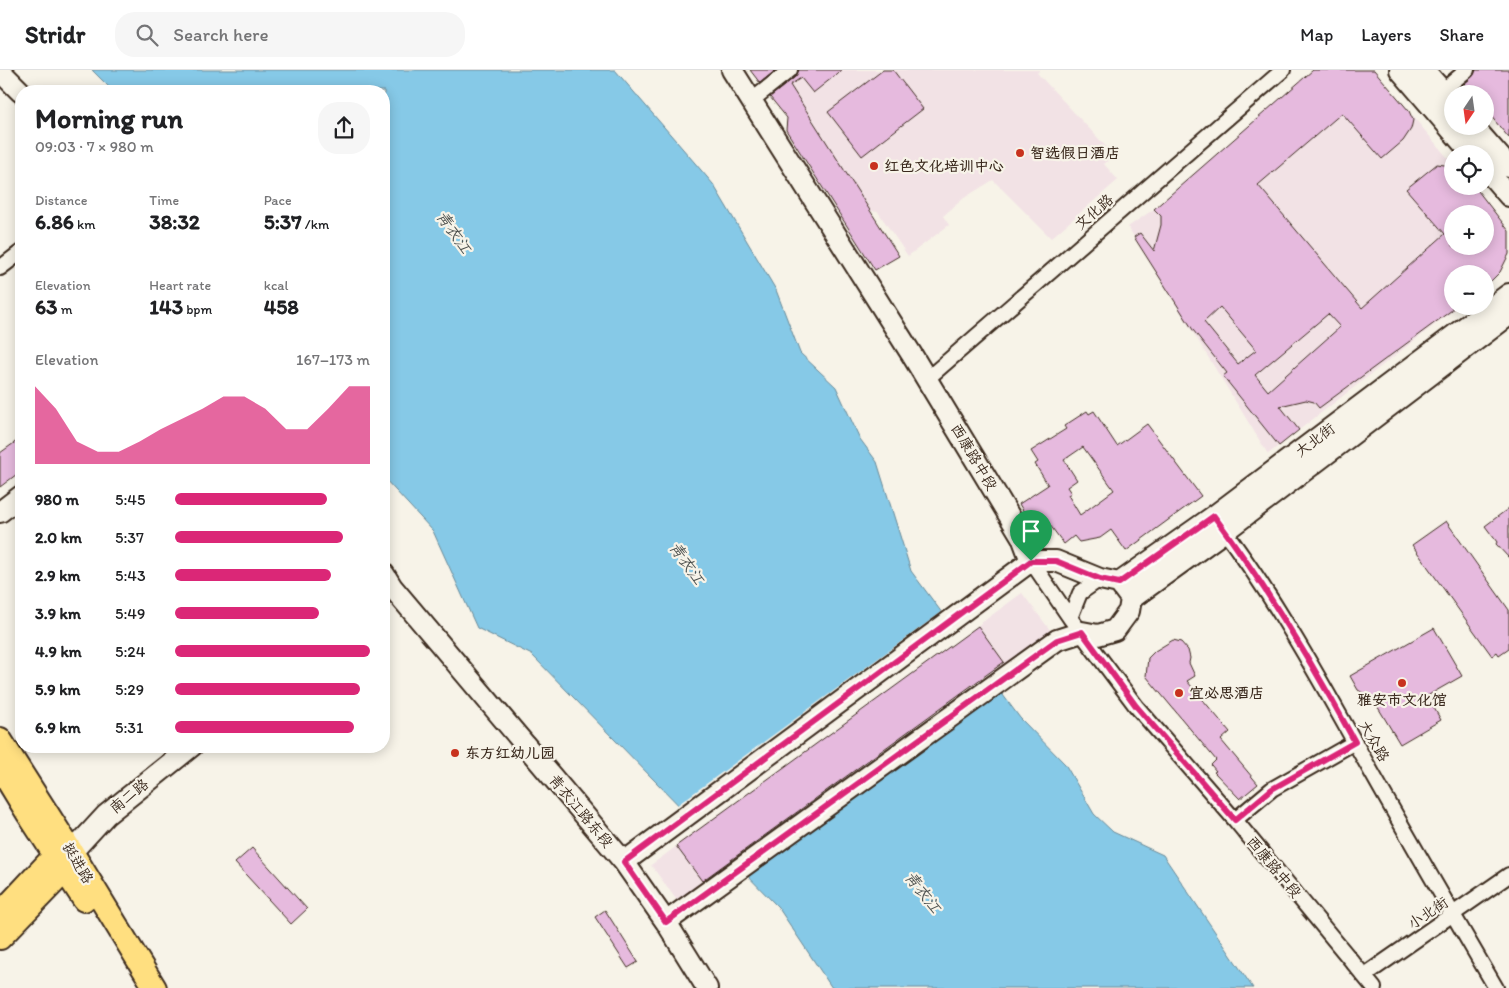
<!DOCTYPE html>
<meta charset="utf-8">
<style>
:root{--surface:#fff;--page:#f6f6f6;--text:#202124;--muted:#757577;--line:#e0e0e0;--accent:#db2777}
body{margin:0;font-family:Itim,"LXGW WenKai TC",sans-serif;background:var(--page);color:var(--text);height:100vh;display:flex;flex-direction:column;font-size:19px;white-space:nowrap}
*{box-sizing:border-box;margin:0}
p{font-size:16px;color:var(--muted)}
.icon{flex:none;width:28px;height:28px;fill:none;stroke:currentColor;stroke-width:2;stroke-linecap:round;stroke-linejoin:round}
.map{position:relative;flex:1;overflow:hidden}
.panel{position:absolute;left:15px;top:15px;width:375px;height:668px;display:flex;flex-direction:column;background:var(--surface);border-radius:20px;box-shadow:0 2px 12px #0003}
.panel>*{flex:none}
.needle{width:32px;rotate:193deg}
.tools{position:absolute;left:1444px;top:15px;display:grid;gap:10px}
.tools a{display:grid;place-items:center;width:50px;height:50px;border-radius:50%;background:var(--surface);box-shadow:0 2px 12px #0003;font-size:25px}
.pin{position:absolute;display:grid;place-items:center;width:42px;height:42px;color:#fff;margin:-51px -21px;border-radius:50% 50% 50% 0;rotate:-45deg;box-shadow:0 0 5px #0007}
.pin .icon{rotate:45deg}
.round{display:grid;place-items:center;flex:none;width:52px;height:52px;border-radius:20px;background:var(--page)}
.summary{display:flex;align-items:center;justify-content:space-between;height:85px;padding:0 20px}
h1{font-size:28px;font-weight:800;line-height:38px}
.stats{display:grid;grid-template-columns:repeat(3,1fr);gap:8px;height:85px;padding:5px 20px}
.stats div{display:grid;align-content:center}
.stats b{font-size:21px;font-weight:800}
.stats small{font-size:14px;font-weight:400}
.stats p{font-size:14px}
.chart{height:140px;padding:10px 20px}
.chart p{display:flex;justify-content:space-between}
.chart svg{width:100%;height:90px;margin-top:5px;fill:var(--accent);opacity:.7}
ul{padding:0 20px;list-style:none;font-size:16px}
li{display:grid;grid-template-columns:80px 60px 1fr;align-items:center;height:38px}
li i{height:12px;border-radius:6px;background:var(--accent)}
header{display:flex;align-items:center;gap:30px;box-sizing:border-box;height:70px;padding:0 25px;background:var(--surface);border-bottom:1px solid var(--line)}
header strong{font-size:24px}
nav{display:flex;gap:28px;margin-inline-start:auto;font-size:18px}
.search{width:350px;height:45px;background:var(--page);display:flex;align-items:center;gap:12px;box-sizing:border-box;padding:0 18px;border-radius:20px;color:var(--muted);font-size:19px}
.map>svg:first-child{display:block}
.built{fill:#f2e2e5;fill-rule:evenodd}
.water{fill:#86c9e7;stroke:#688997}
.pier{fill:#f7f3e8}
.building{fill:#e6bade;stroke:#3b2a1e;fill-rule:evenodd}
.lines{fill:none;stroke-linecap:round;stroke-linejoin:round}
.street-casing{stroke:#3b2a1e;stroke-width:18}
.secondary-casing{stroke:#3b2a1e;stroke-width:24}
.primary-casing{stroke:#3b2a1e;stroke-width:26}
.street{stroke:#f7f3e8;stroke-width:14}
.secondary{stroke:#f7f3e8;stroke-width:20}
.primary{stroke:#ffdf80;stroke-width:22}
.route-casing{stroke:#fff;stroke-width:10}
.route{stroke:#db2777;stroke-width:6}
.poi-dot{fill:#c8321e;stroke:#f7f3e8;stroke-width:2}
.labels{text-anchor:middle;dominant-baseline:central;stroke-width:4.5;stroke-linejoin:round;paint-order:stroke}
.poi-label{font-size:15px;font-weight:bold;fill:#3b2a1e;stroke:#f7f3e8;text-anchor:start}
.street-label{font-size:15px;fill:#3b2a1e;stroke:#f7f3e8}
.water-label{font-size:16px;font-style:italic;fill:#4e5250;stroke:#f7f3e8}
</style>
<header>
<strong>Stridr</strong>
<div class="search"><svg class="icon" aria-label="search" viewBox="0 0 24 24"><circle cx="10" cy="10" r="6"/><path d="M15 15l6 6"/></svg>Search here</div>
<nav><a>Map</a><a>Layers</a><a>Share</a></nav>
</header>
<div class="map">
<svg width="1509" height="918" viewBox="0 0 1509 918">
<rect width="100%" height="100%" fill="#f7f3e8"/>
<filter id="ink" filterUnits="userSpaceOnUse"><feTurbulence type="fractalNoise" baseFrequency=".02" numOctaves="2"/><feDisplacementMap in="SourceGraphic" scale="10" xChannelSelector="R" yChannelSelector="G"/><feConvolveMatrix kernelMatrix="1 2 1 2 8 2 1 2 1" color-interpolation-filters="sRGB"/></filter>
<g filter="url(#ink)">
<path class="built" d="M750,0H1040L1037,3L1114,85L1104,94L1118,110L1051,168L993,110L964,128L943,146L949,155L908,186L878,142L871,141L847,156L786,59L791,50Z
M1313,0H1374L1452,93V116L1509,161V184L1500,202L1485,216V204H1452V236H1459L1268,384L1128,157L1154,139ZM1452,144H1485V176H1452Z
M1022,523L1053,564L681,836L651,795Z"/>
<path class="water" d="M92,0H615L713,114L776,220L800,283L836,317L860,369L877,392L911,501L1020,648L1065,694L1094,744L1113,762L1163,785L1253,918H832L778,837L532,585L477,558L433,461L384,408V21H113Z"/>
<path class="pier" d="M943,541L1002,620L745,808L676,736Z"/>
<path class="building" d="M750,0H776L760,13Z
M799,0H842L813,23L801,8L790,15L899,186L875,200L786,60L787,48L770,27L795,7Z
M883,0H893L923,39L862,86L828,42Z
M1313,0H1374L1409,41L1413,50L1411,59L1403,71L1382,89L1342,43L1258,115L1362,238L1445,164L1406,119L1437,94L1452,96V116H1473L1478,121L1509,161V184L1500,202L1485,217V204H1452V240L1319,338L1314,332L1306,330L1280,336L1299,360L1279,376L1223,306L1227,303L1193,260L1134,167L1140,163L1154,181L1161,155V146L1154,139ZM1452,144H1485V176H1452ZM1220,237L1256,280L1238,294L1204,252ZM1328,244L1340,257L1268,321L1255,305Z
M1476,0H1509V68L1485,39V24H1473L1464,14L1473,6Z
M1087,341L1089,344L1094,341L1117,376L1147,354L1201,426L1126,481L1111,460L1100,468L1079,472L1074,466L1064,474L1044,447L1032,455L1019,434L1048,415L1035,394L1038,392L1031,381L1066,359L1064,356ZM1083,377L1114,420L1080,445L1068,425L1071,423L1067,417L1077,410L1064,390Z
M21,368V401L0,417V383Z
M1509,438V488L1496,474L1497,472L1485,456Z
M1446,451L1509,540V578L1499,585L1497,582L1492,586L1412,475Z
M978,556L1004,592L702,811L676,776Z
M1434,558L1462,606L1427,626L1441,650L1400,674L1373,629L1358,620L1350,606Z
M1173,570L1181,572L1188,580L1190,588L1189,593L1195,606L1187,611L1230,662L1221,670L1258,714L1240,729L1214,702L1216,701L1211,695L1216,690L1146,606L1148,588L1155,581Z
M252,778L307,839L291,854L235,793Z
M605,840L638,892L628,898L595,847Z"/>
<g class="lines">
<g class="street-casing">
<path id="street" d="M1442,21L1467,0
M751,31L790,0
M0,198L21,182
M927,309L1283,0
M1220,455C1271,523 1313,597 1354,671C1400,754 1448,836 1496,918
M1031,491L1070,548L1136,636L1235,750L1374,918
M1070,548L1080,523L1100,509
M1235,750L1272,719L1355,672
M1365,905L1509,805"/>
</g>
<g class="secondary-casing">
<path id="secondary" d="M732,0L912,285L1022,467L1031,491
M1400,0L1472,84
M1424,0L1452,32
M0,1L21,22
M1473,56L1509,97
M1485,98L1509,126
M0,442L21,426
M384,504L392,517L624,792L666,852L707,918
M1119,513L1214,446L1509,224
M1131,529L1225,461L1509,245
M72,782L106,745L192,676
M624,792L1031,491H1056L1100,509L1119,513L1131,529L1129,541L1115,560L1098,565L1082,562L1057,570L666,852"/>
</g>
<g class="primary-casing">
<path id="primary" d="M0,669L72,782L155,918
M0,698L28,744L84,830
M0,844L55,785L69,782
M0,868L65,801L70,787"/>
</g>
<use href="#street" class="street"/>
<use href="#secondary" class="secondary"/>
<use href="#primary" class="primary"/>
</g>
</g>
<g class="lines" filter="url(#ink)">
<g class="route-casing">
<path id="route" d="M1214,446C1267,518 1313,594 1355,672L1272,719L1235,750L1136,636L1082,562L1057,570L666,852L624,792L1031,491H1056L1100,509L1119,513Z"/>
</g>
<use href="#route" class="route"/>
</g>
<g class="poi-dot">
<circle cx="1020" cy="83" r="5"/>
<circle cx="874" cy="96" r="5"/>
<circle cx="1402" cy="613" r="5"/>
<circle cx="1179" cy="623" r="5"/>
<circle cx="455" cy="683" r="5"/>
</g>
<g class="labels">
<g class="poi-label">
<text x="1030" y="83">智选假日酒店</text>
<text x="884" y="96">红色文化培训中心</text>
<text x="1189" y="623">宜必思酒店</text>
<text x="1402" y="630" text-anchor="middle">雅安市文化馆</text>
<text x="465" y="683">东方红幼儿园</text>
</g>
<g class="street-label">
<text transform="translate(1094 142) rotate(-41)">文化路</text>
<text transform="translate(1315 370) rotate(-37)">大北街</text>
<text transform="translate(974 387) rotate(59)">西康路中段</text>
<text transform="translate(1374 671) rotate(60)">大众路</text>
<text transform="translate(129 726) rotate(-39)">南二路</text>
<text transform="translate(581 741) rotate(50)">青衣江路东段</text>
<text transform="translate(78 793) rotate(59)">挺进路</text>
<text transform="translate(1274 797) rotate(50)">西康路中段</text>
<text transform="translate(1428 843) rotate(-34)">小北街</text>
</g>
<g class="water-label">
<text transform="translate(454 162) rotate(55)">青衣江</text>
<text transform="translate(687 493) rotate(55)">青衣江</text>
<text transform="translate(923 822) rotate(52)">青衣江</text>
</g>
</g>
</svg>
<div class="tools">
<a><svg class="needle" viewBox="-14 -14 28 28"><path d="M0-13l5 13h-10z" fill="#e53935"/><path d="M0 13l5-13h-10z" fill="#757577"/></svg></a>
<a><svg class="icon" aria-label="locate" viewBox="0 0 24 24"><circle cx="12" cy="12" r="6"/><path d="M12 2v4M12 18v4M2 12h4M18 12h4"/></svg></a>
<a>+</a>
<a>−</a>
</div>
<div class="pin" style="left:1031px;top:491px;background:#1e9e55"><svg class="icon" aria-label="arrive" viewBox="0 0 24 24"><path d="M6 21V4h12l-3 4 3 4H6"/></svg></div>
<section class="panel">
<div class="summary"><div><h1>Morning run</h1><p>09:03 · 7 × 980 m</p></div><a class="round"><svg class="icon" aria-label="share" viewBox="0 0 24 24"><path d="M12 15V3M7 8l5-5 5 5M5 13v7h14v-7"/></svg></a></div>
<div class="stats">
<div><p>Distance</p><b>6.86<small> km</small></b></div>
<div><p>Time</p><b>38:32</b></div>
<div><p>Pace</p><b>5:37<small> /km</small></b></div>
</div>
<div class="stats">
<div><p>Elevation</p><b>63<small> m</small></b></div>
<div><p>Heart rate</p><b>143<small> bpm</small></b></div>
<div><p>kcal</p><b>458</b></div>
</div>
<div class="chart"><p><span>Elevation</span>167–173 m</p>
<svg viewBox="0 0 160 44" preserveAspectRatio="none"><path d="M0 44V6L10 17L20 33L30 38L40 38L50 33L60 27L70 22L80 17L90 11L100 11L110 17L120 27L130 27L140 17L150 6L160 6V44z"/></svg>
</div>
<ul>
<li><b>980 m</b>5:45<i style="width:78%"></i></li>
<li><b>2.0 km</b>5:37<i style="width:86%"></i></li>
<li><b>2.9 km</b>5:43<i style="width:80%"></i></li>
<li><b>3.9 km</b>5:49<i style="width:74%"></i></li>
<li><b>4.9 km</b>5:24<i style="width:100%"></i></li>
<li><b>5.9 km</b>5:29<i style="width:95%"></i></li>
<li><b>6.9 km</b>5:31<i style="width:92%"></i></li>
</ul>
</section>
</div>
